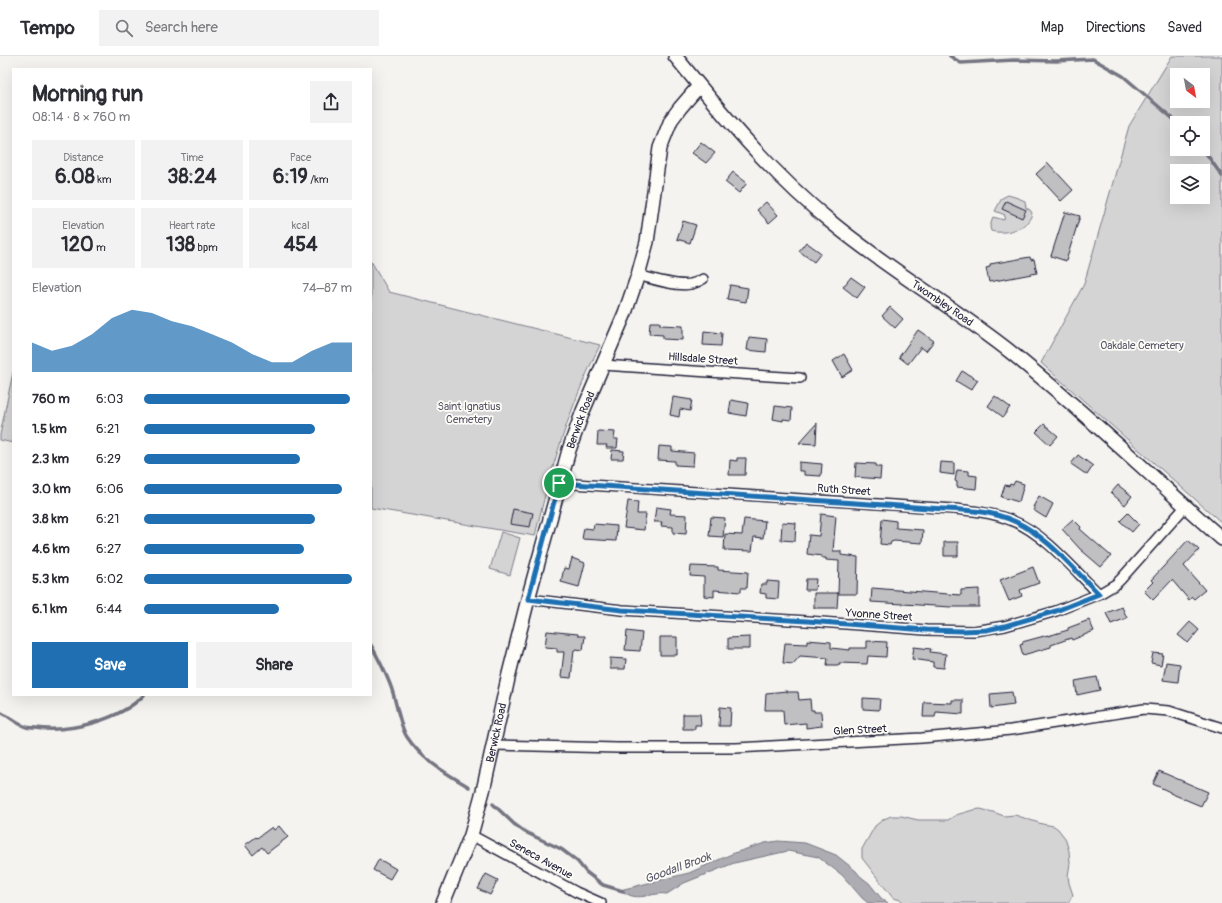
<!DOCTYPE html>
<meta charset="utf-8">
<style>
:root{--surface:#fff;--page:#f2f2f3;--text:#2b2b33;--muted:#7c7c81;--line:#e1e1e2;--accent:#1f6fb2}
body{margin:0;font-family:Pangolin,sans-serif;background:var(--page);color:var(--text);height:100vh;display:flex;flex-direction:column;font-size:15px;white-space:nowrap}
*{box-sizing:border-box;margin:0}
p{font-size:13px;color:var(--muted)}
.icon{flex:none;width:22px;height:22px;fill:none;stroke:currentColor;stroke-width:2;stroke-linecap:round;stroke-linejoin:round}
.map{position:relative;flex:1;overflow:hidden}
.drawer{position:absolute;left:12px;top:12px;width:360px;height:628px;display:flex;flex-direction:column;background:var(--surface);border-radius:0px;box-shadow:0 4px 16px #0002}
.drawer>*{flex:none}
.needle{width:26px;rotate:148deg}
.buttons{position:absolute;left:1170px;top:12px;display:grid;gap:8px}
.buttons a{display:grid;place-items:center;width:40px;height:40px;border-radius:0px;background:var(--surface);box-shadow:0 4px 16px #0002;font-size:20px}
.pin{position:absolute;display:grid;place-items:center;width:34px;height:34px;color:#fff;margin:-17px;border:2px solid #fff;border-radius:50%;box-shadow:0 1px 4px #0007}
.round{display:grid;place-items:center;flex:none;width:42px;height:42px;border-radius:0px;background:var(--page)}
.head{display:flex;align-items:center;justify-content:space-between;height:68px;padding:0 20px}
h1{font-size:22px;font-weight:800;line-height:30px}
.stats{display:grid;grid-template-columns:repeat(3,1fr);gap:6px;height:68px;padding:4px 20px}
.stats div{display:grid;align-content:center;border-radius:0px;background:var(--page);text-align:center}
.stats b{font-size:20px;font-weight:800}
.stats small{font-size:11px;font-weight:400}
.stats p{font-size:11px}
.chart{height:112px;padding:8px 20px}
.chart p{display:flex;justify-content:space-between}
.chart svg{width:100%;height:72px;margin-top:4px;fill:var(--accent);opacity:.7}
.primary-button{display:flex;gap:8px;margin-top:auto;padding:8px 20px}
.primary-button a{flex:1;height:46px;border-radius:0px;background:var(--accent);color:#fff;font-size:16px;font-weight:800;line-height:46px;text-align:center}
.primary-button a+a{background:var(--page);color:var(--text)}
ul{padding:0 20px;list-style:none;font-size:13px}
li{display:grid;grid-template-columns:64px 48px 1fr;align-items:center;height:30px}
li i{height:10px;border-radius:5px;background:var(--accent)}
header{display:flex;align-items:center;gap:24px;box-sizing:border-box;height:56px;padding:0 20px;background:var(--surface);border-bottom:1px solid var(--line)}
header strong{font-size:19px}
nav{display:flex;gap:22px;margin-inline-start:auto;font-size:14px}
.search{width:280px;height:36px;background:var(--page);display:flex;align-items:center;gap:10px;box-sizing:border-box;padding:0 14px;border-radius:0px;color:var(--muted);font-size:15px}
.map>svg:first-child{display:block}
.green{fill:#d5d4d5;stroke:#7c7b88;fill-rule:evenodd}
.water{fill:#acacb2;stroke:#757582}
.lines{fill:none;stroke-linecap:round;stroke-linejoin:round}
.stream{stroke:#757582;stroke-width:3.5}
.building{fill:#c0bfc2;stroke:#22223b}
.street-casing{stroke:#22223b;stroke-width:12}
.secondary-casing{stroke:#22223b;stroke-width:16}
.street{stroke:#fdfcf7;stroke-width:9}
.secondary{stroke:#fdfcf7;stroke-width:13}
.route-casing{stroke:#fff;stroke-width:8}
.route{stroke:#1f6fb2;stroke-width:5}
.labels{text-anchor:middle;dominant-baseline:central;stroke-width:3.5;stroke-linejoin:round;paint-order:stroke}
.street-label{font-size:11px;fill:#22223b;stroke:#fdfcf7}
.park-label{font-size:11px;fill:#585769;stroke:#fdfcf7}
.water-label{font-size:12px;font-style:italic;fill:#59596b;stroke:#fdfcf7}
</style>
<header>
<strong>Tempo</strong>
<div class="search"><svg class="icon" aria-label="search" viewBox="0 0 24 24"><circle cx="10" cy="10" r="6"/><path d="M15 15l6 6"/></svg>Search here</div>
<nav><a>Map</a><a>Directions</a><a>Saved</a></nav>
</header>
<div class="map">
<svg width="1222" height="847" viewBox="0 0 1222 847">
<rect width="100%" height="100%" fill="#f4f3ef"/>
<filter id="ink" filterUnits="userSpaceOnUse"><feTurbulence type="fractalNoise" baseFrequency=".025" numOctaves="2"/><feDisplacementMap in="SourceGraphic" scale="8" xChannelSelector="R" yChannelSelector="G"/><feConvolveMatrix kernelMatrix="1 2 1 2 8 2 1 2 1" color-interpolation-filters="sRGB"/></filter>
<g filter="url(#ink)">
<path class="green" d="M1172,0H1222V467L1041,307L1084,228L1129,70ZM1177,19H1203V45H1177ZM1177,67H1203V93H1177ZM1177,115H1203V141H1177Z
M1008,139L1018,142L1025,145L1026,152L1030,154L1032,157C1029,173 1005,179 991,175L990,171L993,161L1004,164L1005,159L995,155L1002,142Z
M371,205L389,236L600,289C570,349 550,415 535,480L371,452Z
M13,316V387L0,384V379Z
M501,476L520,482L510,519L490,513Z
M980,753L993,756L1004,760L1015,759L1042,768L1054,770L1058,773L1065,782L1069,795L1070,807L1068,820L1069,827L1073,839L1068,847H904L901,844L893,842L862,802V793L875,770L884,763L891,760H901L918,764H948L956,759L973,754Z"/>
<path class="water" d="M778,785L805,787L836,799L856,815L860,820L869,827L881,842L888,847H868L862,842L842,819L818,801L788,795L734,807L684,827L667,838C654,836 644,843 632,840C628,839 624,836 620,834L689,817L734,797L765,787Z"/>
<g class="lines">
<path class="stream" d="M950,0L961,7L1014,4L1056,5L1093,3L1123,20L1178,67
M1203,93L1222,120
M371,589C379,604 388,620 393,637C396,647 401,673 407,681C422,704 446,717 469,731
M0,656C9,660 15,667 24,670C27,672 32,672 36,672C69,677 120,664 144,639
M493,748L514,768L525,776L561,793L577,805L586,816L603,829L623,835"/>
</g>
<path class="building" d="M701,86L715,97L706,107L692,97Z
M1048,107L1073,134L1061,145L1036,118Z
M733,116L747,127L739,137L725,126Z
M1006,145L1026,154L1022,162L1002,153Z
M766,146L778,159L769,167L757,154Z
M1065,156L1080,160L1066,205L1051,200Z
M683,165L696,169L690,187L677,183Z
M806,186L821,197L814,206L799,195Z
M1030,201L1031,204L1034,203L1037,217L989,226L986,212L990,211V208Z
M851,221L865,231L857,242L843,231Z
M730,229L748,232L746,246L727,243Z
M890,251L903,263L895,272L882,260Z
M650,266H660V269L683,270V284L663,283V279L649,278Z
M918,274L934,285L926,295L921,291L908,308L899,301Z
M704,275L722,277L721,290L703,289Z
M749,281L767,283L766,296L747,294Z
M844,298L853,314L842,321L833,305Z
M962,315L978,324L971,334L956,325Z
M995,340L1010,351L1003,361L988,350Z
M673,341L692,344L690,355L680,353L679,361L670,359Z
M731,344L748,347L746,360L729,357Z
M775,350L792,352L791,364L783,363V365L773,363Z
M817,367L816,388L799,387Z
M1044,368L1058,380L1050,389L1036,376Z
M598,375L615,376L614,383H618L617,392H606L607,389H597Z
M659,390L672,391V395L694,397L693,410L675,409V405L658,404Z
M612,394L624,395L623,403H611Z
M1078,399L1093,410L1087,419L1071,408Z
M737,402H746L745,419H729L730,404L737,405Z
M799,406L822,408L821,420L804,419V415H799Z
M941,406L954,407V419L940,417Z
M856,407L876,408V411H881L880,423L855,421Z
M957,414L969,415V419L977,420L976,433L957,431V426L955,425Z
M1015,425L1024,428L1019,446L1001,441L1005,429L1009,430L1010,428L1013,429Z
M1118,429L1132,440L1125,449L1111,437Z
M1039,440L1053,448L1046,462L1033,454L1035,451H1033Z
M628,445L638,446L637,458H646L644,474L624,472Z
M656,451L671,453L670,458L687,459L686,478L673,477V471L661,470L662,466H654Z
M513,453L533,457L530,471L510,468Z
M1128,457L1139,468L1132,476L1120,465Z
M821,458L836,460L833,495H841V499L858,501L857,538H838L839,505L826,504V502H822V500L807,498L809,479L819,480Z
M711,461L725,462L723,481L709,480Z
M744,463L765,465L763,482L754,481L752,495L724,494L725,478L742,479Z
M882,463L896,465V472L923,474L922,487L894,485L891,486L890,489L880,488Z
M1073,463L1081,471L1080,473L1111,500L1101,511L1080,493L1062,473Z
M782,466L796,467L795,485L781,484Z
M594,468L617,470L616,485L582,483L584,472L593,473Z
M1188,484L1199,494L1184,510L1205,534L1194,543L1192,541L1189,544L1172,524L1153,544L1144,535L1153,526L1151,524Z
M944,486H958V500H944Z
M572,502L585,507L579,531L561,526L564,512L569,513Z
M691,510L718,511V514L748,516L747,532H741V536L714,534V541L704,540V521L690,520Z
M1033,511L1039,527L1020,534L1022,540L1009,545L1000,524Z
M806,523H816L815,534H805Z
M767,525L779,526L778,543L766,542V538L760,537L761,528H767Z
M872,532L961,539V534L979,533V551H951L871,546Z
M814,537H838L837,552H814Z
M1122,551L1127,562L1111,568L1106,557Z
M1089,564L1094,575L1072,584L1071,582L1051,589V591L1023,599L1020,589L1023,588L1022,586L1048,579V580L1068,574V572Z
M1190,566L1199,574L1188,587L1178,579Z
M547,575L578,578V580H585L583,594L576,593V594H574L571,622L561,621L564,596H557V592L545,591Z
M627,575L642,577L640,595L625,594Z
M660,581H677V599H660Z
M750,581V593H728V582Z
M807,584L831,586V592L850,594V592H867V585L887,586L886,601L868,600L867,608L839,607V609H827L828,602L800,600L793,608L783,607L785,587L807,588Z
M914,591L931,593L930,596L946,598L944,612L933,611V606L912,603Z
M1153,597L1163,598L1161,609L1151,607Z
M610,602L626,603L625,613H610Z
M1166,606L1180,608L1178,626L1163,624Z
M1097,621L1100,634L1077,639L1075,625Z
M787,635V636H798L799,644L810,643L811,654H814V656H821L822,670L806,672V667L784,669L783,654H765L766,637Z
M1012,636L1014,649L991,652L990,638Z
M863,642L880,643L879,654L863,653Z
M952,644H963V658L936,656L935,661H923L924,646L952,647Z
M720,651L731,652L730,670H719Z
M683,658H700L701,669H695V673H683Z
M1159,715L1208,736L1201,750L1170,737V736L1153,728Z
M279,770L288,781L267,797L262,791L253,799L245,789L256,781L257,782L272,771L274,774Z
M379,803L396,813L390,823L373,814Z
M486,818L498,824L490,839L478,833Z"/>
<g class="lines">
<g class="street-casing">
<path id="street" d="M638,219C652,223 678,231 691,228C696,227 699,225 703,223
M603,309L800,322
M559,427L939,452C964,454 990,455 1013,465C1044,477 1075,515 1099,538
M528,543L622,554L807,565L926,574L974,575L1005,570L1056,555L1099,538L1116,528L1121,523L1185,451
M494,689L618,692H736L922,682L1011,674L1144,653L1169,655L1222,672
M471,779L576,836L601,847"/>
</g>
<g class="secondary-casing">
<g id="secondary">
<path id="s1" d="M675,0C723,59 772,118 831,166C889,214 954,251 1013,298C1085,356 1152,421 1222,483"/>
<path id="s2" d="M443,847L471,779L483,735L509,618L528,543L569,394L583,355L625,257L638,219L647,186L660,92L671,64L680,52L699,30"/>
</g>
</g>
<use href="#street" class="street"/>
<use href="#secondary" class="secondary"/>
</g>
</g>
<g class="lines" filter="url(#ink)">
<g class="route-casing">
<path id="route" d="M559,427L944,453C968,454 993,455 1016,466C1047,480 1074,514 1099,538L1056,555L1005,570L986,574L962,575L926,574L807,565L622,554L528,543Z"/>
</g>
<use href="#route" class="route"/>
</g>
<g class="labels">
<g class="street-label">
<text stroke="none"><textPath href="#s1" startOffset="366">Twombley Road</textPath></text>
<text transform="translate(703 303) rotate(4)">Hillsdale Street</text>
<text stroke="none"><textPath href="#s2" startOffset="503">Berwick Road</textPath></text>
<text transform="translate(844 434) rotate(4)">Ruth Street</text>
<text transform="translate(879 559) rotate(4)">Yvonne Street</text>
<text transform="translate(860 674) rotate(-3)">Glen Street</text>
<text stroke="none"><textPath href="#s2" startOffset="179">Berwick Road</textPath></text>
<text transform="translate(541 803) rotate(29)">Seneca Avenue</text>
</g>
<g class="park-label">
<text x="1142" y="289">Oakdale Cemetery</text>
<text x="469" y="350">Saint Ignatius<tspan x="469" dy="13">Cemetery</tspan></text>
</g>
<g class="water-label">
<text transform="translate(678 812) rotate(-20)">Goodall Brook</text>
</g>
</g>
</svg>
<div class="buttons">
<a><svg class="needle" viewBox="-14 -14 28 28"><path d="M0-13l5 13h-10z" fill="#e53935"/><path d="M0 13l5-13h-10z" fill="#7c7c81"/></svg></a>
<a><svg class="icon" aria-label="locate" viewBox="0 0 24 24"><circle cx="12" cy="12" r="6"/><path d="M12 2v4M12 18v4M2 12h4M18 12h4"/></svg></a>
<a><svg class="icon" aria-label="layers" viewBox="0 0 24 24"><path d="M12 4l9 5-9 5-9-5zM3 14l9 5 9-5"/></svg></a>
</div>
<div class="pin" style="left:559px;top:427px;background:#1e9e55"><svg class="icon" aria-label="arrive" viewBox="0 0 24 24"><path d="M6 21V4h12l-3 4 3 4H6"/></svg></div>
<section class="drawer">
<div class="head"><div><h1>Morning run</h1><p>08:14 · 8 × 760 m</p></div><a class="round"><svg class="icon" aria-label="share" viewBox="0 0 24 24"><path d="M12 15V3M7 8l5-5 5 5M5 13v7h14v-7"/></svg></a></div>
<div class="stats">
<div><p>Distance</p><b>6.08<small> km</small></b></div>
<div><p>Time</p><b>38:24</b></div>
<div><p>Pace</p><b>6:19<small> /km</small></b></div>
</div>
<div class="stats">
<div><p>Elevation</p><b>120<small> m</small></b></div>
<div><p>Heart rate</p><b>138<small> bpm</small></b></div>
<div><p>kcal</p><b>454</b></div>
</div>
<div class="chart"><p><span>Elevation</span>74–87 m</p>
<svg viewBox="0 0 160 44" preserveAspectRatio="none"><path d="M0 44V26L10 31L20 28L30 21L40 11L50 6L60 8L70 13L80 16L90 21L100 26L110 33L120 38L130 38L140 31L150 26L160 26V44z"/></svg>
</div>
<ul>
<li><b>760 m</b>6:03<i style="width:99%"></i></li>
<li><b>1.5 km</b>6:21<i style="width:82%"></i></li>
<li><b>2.3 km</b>6:29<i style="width:75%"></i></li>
<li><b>3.0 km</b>6:06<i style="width:95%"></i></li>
<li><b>3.8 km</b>6:21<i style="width:82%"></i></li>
<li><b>4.6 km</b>6:27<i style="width:77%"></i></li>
<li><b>5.3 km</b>6:02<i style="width:100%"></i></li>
<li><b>6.1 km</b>6:44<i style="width:65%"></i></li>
</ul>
<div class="primary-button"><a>Save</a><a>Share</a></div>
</section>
</div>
